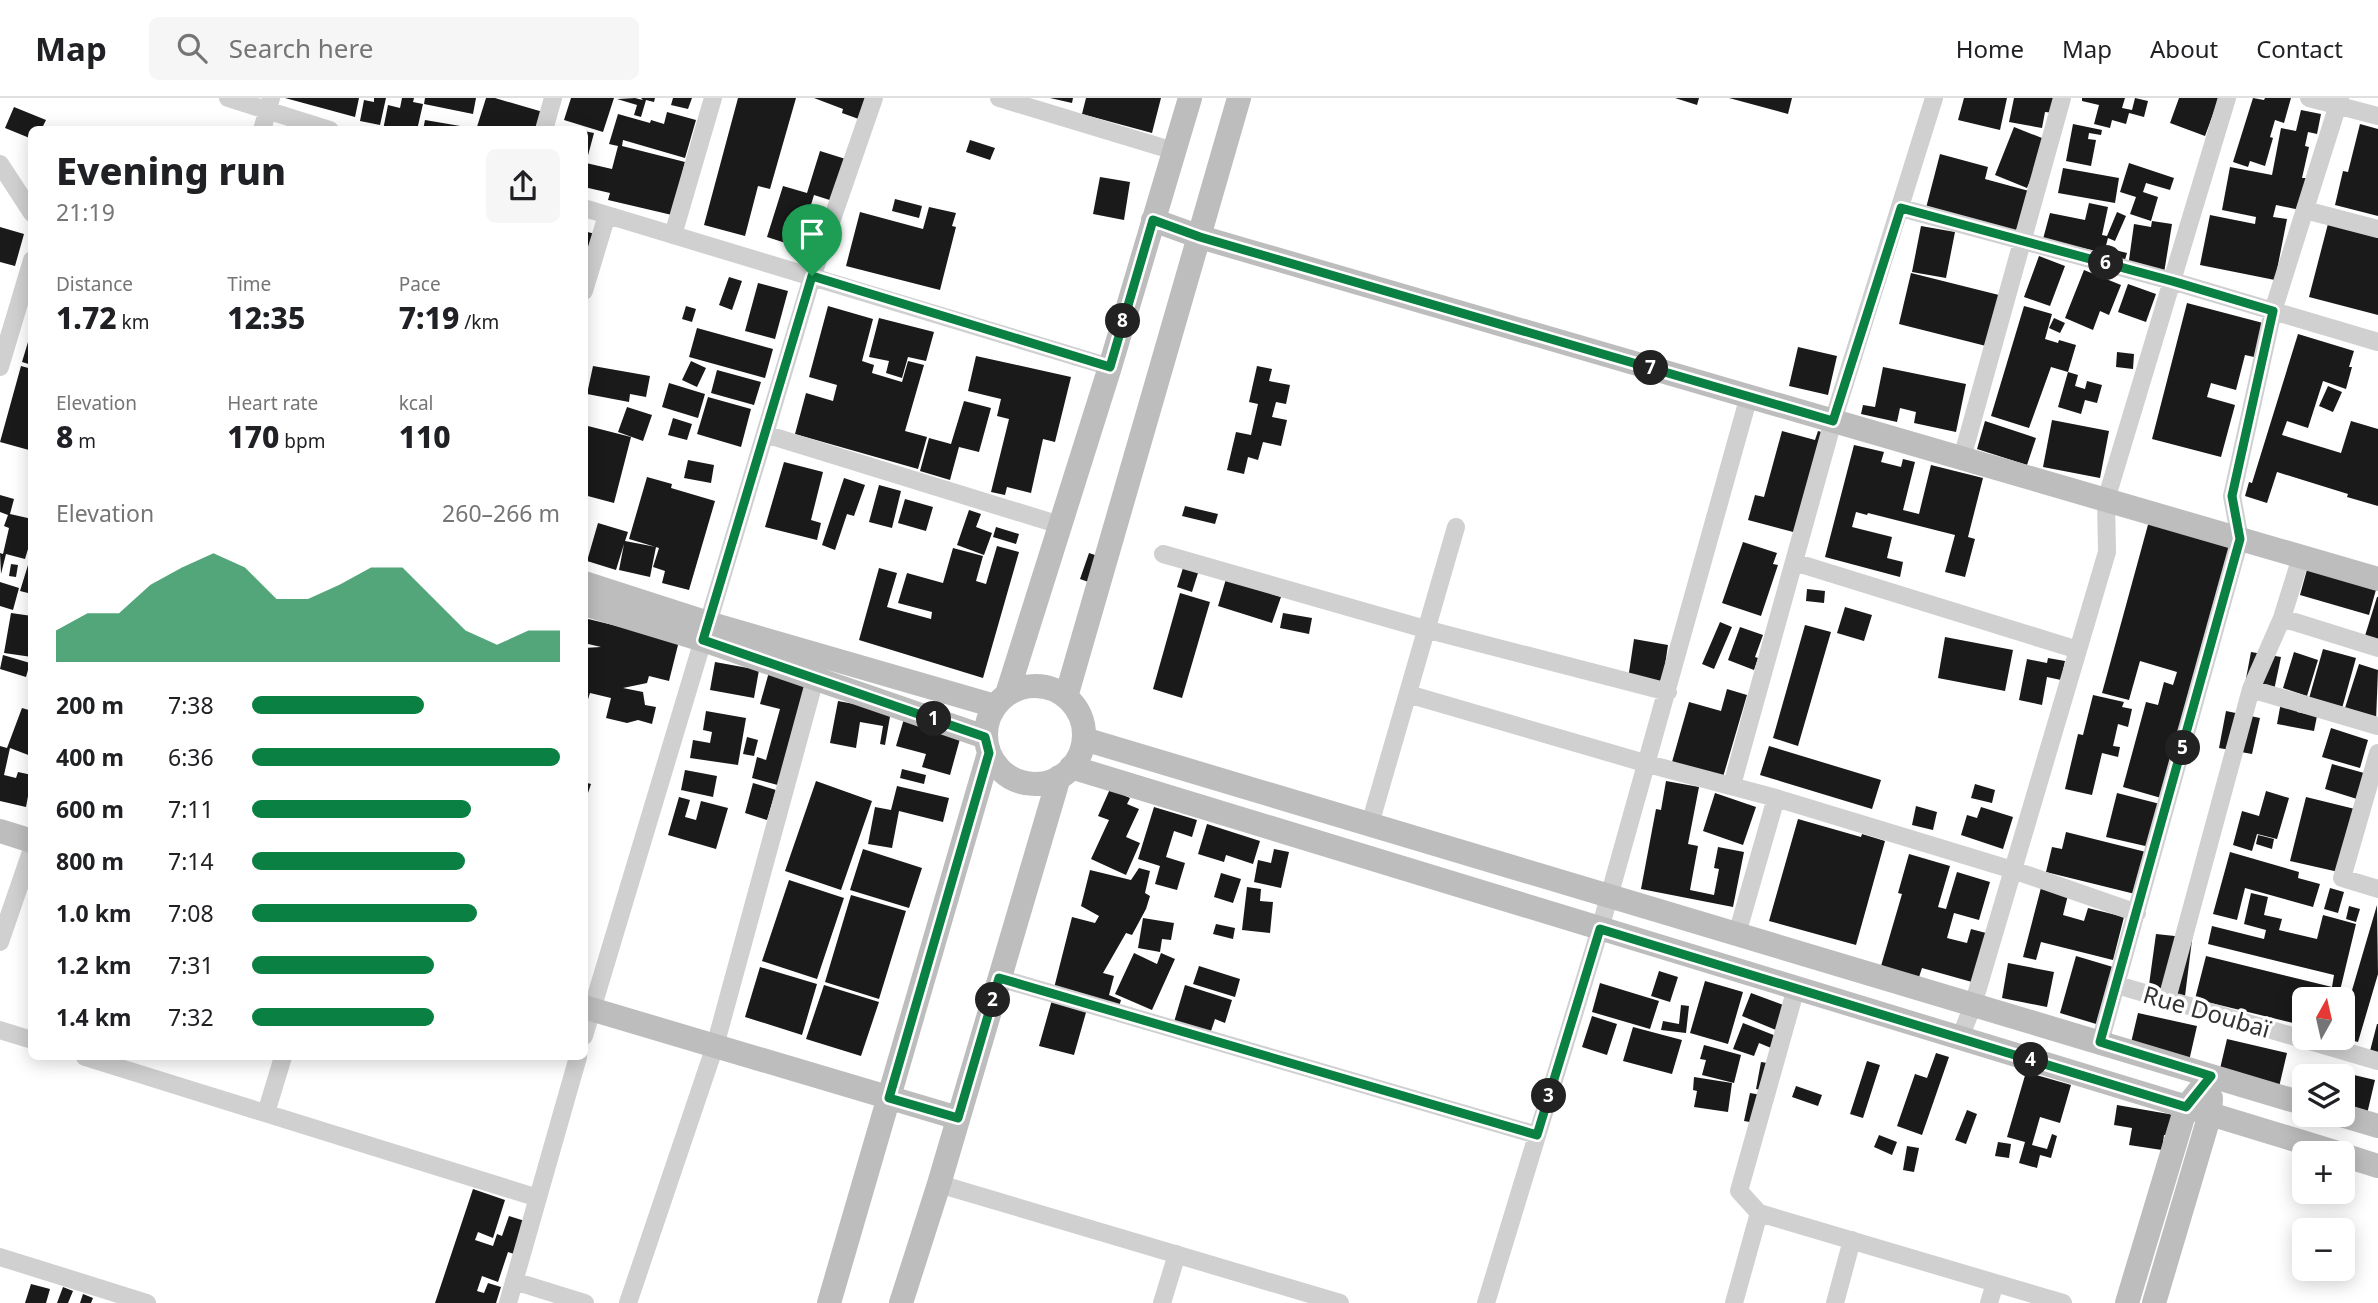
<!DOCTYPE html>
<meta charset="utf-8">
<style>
:root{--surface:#fff;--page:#f6f6f6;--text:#202124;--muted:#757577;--line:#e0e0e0;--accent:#0b8043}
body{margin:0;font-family:"Noto Sans",sans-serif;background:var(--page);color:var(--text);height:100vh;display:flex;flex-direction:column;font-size:26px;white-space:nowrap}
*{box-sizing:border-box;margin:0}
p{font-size:23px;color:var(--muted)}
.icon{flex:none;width:38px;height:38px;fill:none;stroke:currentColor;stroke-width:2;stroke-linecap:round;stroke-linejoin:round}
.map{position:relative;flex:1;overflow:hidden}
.sheet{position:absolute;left:28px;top:28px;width:560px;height:934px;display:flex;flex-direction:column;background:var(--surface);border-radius:10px;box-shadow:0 4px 18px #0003}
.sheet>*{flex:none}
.needle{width:46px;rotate:8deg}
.fabs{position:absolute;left:2292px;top:889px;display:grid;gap:14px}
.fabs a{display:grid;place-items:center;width:63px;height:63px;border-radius:10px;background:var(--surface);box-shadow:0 4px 18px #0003;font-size:35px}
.pin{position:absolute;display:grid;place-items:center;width:60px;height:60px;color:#fff;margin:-72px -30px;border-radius:50% 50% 50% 0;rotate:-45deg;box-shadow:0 0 7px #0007}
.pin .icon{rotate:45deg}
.km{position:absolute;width:35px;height:35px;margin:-18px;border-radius:50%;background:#222;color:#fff;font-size:19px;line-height:35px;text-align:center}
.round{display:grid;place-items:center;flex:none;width:74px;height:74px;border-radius:10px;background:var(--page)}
.head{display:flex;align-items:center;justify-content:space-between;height:119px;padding:0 28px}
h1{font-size:38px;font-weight:800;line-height:52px}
.figures{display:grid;grid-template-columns:repeat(3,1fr);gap:10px;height:119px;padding:7px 28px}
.figures div{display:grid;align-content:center}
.figures b{font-size:30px;font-weight:800}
.figures small{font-size:19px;font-weight:400}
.figures p{font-size:19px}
.chart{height:196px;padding:14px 28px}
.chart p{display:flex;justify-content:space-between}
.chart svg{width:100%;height:126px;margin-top:7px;fill:var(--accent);opacity:.7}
ul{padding:0 28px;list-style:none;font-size:23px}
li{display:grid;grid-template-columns:112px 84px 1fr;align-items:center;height:52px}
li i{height:18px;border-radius:9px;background:var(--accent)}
header{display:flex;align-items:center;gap:42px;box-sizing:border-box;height:98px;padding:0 35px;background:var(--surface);border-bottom:2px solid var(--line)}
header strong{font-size:33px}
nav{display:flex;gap:38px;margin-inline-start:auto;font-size:24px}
.search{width:490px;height:63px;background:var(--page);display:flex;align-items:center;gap:18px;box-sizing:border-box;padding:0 24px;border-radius:10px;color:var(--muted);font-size:26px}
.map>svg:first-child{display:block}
.building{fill:#1a1a1a}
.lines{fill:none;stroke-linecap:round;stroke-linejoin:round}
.street{stroke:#d0d0d0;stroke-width:18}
.secondary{stroke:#bdbdbd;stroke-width:24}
.route-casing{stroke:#fff;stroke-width:14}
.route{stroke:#0b8043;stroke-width:9}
.labels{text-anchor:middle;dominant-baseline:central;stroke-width:7;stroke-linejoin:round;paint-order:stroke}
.street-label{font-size:24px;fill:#333;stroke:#fff}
</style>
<header>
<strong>Map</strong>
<div class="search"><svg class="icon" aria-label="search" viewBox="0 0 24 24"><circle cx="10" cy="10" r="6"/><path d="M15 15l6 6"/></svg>Search here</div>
<nav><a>Home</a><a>Map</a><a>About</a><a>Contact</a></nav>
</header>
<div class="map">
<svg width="2378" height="1205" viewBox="0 0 2378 1205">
<rect width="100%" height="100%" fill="#fff"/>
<path class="building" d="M285,0H359L355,19Z
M374,0H386L380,27L360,23L364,2L374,4Z
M402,0H414L413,4L423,6L417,32H383L388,7L400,10Z
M425,0H476L473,16L424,6Z
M486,0H495L543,14L537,32H476Z
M571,0H614L603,34L564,22Z
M635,0L643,2L641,0H655L654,4L646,2L641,19L634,17L637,7L617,1Z
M673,0H692L688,11L671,7Z
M738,0H796L770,91L758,88L745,138L704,127Z
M814,0H876L867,24L842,15L843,11Z
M1050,0H1073L1072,5Z
M1086,0H1161L1152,35L1082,16Z
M1675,0H1699L1697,7Z
M1729,0H1792L1788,16Z
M1964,0H2007L2000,32L1958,22Z
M2014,0H2058L2055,15L2045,14L2042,30L2009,24Z
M2082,0H2125L2122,10L2132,12L2135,0L2148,3L2144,19L2129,15L2126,26L2112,22L2110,30L2094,26L2099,7L2082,3Z
M2179,0H2219L2205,38L2170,25Z
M2253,0L2264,2L2265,0H2291L2284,25L2275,22L2270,39L2273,40L2265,68L2250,63L2248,69L2233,64Z
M14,9L46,22L41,32H32V41L5,30Z
M2301,12L2321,16L2317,36L2308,34L2305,48L2309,49L2302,80H2306L2300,112L2276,107L2273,119L2287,121L2275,182L2200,167L2210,117L2255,126L2256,119L2222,112L2230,69L2272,77L2281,30L2296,33Z
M667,14L696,22L685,60L623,42L622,48L685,64L672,117L608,102L610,95L584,89V33L594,35L586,65L612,71L618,48L609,46L618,16L650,25L651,22L664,26Z
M425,22L472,30V32H423Z
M2073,26L2102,32L2101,37L2089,35L2088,41L2096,42L2091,68L2066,63Z
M2360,26L2378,31V118L2335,107L2343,73L2348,74Z
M2014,29L2047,42L2027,90L1995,77Z
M970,42L995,50L990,62L966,54Z
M820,53L852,63L839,105L814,97L798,149L767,139L783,88L807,95Z
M1940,56L1988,69L1985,81L2029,93L2018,134L1926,110Z
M2129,65L2174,80L2170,92L2146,85L2143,94L2158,99L2151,123L2130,116L2136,99L2120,94Z
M2063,70L2119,80L2115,105L2058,95Z
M1100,79L1130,84L1124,122L1093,116Z
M895,101L922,108L919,120L892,113Z
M2089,105L2108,109L2102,137L2107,138L2117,114L2126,118L2115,143L2108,140L2104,155L2043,141L2050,115L2085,122Z
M929,109L956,115L952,128L956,129L940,192L846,168L860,114L923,131Z
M2330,118L2378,130V217L2309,199Z
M2152,123L2172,126L2164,175L2128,169L2134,126L2151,129Z
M1921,128L1955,134L1946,180L1912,174Z
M0,129L24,136L15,168L0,164Z
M584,133L595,136L584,169Z
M2115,152L2127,155L2124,165L2112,161Z
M2039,158L2065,168L2050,208L2024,199Z
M2084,172L2121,187L2109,217L2100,213L2093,232L2065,220Z
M1911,175L2003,198L1990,249L1899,226Z
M729,179L742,183L732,212L719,207Z
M758,185L788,193L775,241L745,233Z
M2128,186L2156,196L2146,224L2118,214Z
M2187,205L2263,225L2254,259L2245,257L2236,292L2211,285L2207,299L2235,307L2221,359L2152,341Z
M686,208L696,211L692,224L682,221Z
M828,208L873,221L862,263L874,267L872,275L902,284L908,263L924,267L905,333L927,339L918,371L795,336L806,295L833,303L837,287L809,279Z
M2024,208L2052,216L2045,241L2058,245L2059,242L2076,247L2068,274L2051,269L2029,330L1991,318Z
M879,220L934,234L926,263L908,259L902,280L886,275L889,263L869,259Z
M2054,220L2065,225L2060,235L2049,230Z
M697,230L773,251L765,280L689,259Z
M31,234H32V267L22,264Z
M2298,236L2354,253L2349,269H2352L2346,291L2323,283L2308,330L2287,323L2282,337L2341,355L2351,323L2378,331V408L2347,399L2348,396L2277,374L2267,405L2245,398L2249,384L2252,385Z
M1798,249L1837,258L1828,297L1789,288Z
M2117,254L2134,256L2133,271L2116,269Z
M976,258L1071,279L1055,344L1043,341L1031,395L1007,389L1005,397L991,394L1009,321L997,318L1001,301L968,293Z
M691,263L706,270L697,289L682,282Z
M21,268L32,271V343L29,352L0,344Z
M593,268L650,278L646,299L630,296L629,304L587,296Z
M1257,268L1272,271L1269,283L1290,287L1286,306L1276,304L1272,319L1287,322L1281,348L1263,344L1258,362L1248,359L1244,376L1227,372L1236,334L1251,337L1258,306L1249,304Z
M1883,269L1966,286L1956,334L1914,325L1916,314L1900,310L1897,324L1861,316L1863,307L1875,309Z
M717,272L761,284L754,307L711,295Z
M2068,274L2078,277L2075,288L2085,291L2087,283L2102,287L2097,305L2085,302L2081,316L2058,309Z
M669,285L705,296L698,320L662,309Z
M2328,288L2342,294L2333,314L2319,308Z
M708,299L751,311L741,349L697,336Z
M964,303L991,310L979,354L959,349L950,382L920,373L929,340L951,346Z
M627,309L652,317L643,343L618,334Z
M673,320L692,326L687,342L668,337Z
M2052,322L2109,333L2100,380L2043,369Z
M1985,323L2036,340L2027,367L1977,351Z
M584,327L631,339L614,405L584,397Z
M1782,333L1815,342L1818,333L1835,338L1797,435L1748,422L1755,397L1764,399Z
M1854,347L1884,354L1881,364L1901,369L1903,361L1915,364L1903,412L1919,416L1931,367L1983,380L1968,439L1975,441L1965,479L1945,474L1955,437L1868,415L1867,417L1856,414L1852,429L1892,439L1887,460L1903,464L1900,479L1825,459Z
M688,362L714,367L711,385L684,380Z
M784,364L823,374L811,422L821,425L817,442L765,429Z
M647,379L672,386L671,390L715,403L689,492L662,485L665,473L653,469L659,450L629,441Z
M844,380L865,387L854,418L847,416L835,452L822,447Z
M879,387L901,393L892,430L869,424Z
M0,397L14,401L10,416L32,421V438L25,461L6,456L1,476L0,455L3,456L9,430L4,428L8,417L0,414Z
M905,401L933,409L926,433L898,425Z
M1185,408L1218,416L1215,426L1182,418Z
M969,412L981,416L976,429L992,435L984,457L957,447Z
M2149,423L2232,443L2168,702L2123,689L2146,604L2158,607L2164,584L2173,587L2177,574L2140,563L2129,602L2102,595Z
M598,425L628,434L625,443L656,449L650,479L619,472L624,446L616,472L587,463Z
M996,429L1019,436L1016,446L993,439Z
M1743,444L1777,455L1773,466L1778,467L1761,518L1722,505Z
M997,448L1019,454L983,580L859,542L879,470L897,475L887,509L931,521L932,514L898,505L907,475L943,485L953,450L983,458L976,483L986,486Z
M1089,455L1104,460L1094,486L1080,481Z
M11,466L18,467L16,479L9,478Z
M28,467L32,468V496L20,493Z
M2308,468L2377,488L2369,517L2300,497Z
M1183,470L1198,475L1192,494L1177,489Z
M1226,481L1281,499L1272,525L1218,508Z
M0,484L19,490L13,512L0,508Z
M1807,491L1825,493L1824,505L1806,503Z
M1180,495L1210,504L1182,600L1153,591Z
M2377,499H2378V545L2364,541Z
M1845,509L1872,517L1864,543L1837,535Z
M11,515L32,518V559L4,555Z
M1283,515L1312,520L1309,536L1280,530Z
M584,520L679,543L669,583L649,578L647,585L623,590L643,594L645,607L656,609L652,626L638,622L627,625L606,620L611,600L590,595L584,614V550L601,549L584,545Z
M1720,524L1732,529L1714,571L1702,566Z
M1805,527L1831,534L1798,648L1773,640Z
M1740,529L1763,537L1755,559L1758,560L1754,572L1728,562Z
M1945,539L2013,552L2005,593L1938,580Z
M1634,541L1668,547L1662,587L1628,581Z
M2323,551L2356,560L2341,614L2308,604Z
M2251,554L2281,559L2273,597L2244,591Z
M2294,554L2318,562L2307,598L2283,590Z
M3,557L30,565L26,579L0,571Z
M2048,560L2065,563L2061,582L2047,579L2042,607L2019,602L2027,561L2047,565Z
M715,564L759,572L754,600L710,592Z
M2359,566L2378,572L2376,623L2344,613Z
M769,574L812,586L785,689L752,680L757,659L766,662L780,611L760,606Z
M1727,591L1747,597L1723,679L1672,664L1689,604L1721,613Z
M2093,597L2124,604L2122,609L2132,611L2128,629L2118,626L2113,648L2120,649L2118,659L2102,655L2092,697L2065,691L2078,636L2083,637Z
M838,603L891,613L885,647L880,646L883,628L860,624L856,650L830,645Z
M2281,604L2298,607L2297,614L2317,618L2314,633L2277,626Z
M22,610L32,613V656L31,658L10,650L4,677L16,680L18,674L32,677L26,709L0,703V648L7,650Z
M706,613L746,620L738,667L690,660L693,642L710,645L712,634L703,632Z
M2226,613L2260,620L2252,656L2219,650Z
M906,614L963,630L950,677L922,669L926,656L896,648Z
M2331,630L2368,642L2360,670L2322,659Z
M747,639L758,642L754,658L743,656Z
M1769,648L1881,682L1872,711L1760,677Z
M2332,666L2364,675L2357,701L2325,691Z
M902,671L926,677L924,686L900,680Z
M685,672L717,678L713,699L681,692Z
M816,683L872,703L841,792L785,773Z
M1666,683L1699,689L1688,746L1698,748L1690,792L1714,797L1719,771L1714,770L1718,749L1744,754L1733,809L1641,791L1656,711L1661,712Z
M584,684L591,686L585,704H584Z
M753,685L776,692L767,722L745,715Z
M1975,686L1995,692L1992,705L1971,700Z
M897,688L949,700L943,724L899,713L892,750L868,746L875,709L891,712Z
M1110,691L1130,700L1127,706L1139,711L1126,739L1140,745L1126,777L1091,761L1109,722L1098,718Z
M2266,693L2289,700L2277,741L2257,736L2252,753L2233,747L2242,713L2259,718Z
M1715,695L1756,709L1743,747L1703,733Z
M2117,695L2164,707L2154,750L2106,739Z
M679,699L690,702L685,719L696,722L701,703L728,710L716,751L668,737Z
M2306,699L2359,712L2343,775L2290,763Z
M1916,708L1937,714L1933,732L1912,727Z
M1154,709L1197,722L1192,739L1174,733L1166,759L1185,765L1177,792L1155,786L1160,768L1138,761Z
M1981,709L2013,719L2003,751L1961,737L1967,717L1977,720Z
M1798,721L1861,739L1862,736L1885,743L1856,847L1769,823Z
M1207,726L1260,743L1253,766L1226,757L1224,764L1198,756Z
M2066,734L2150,755L2139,797L2046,774L2052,749L2062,751Z
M2258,737L2274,741L2272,751L2256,746Z
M863,751L922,770L909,810L850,792Z
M1274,751L1289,754L1281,790L1254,784L1258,762L1271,765Z
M2230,754L2299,774L2298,780L2320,786L2313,809L2245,790L2237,822L2213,816Z
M1909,756L1950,768L1938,809L1946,811L1957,774L1990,784L1979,822L1954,815L1947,840L1967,845L1971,831L1986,835L1972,884L1922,870L1919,879L1881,868L1902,796L1898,795Z
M1139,770L1150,773L1145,795L1150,798L1146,811L1132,837L1126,835L1103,875L1114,878L1109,897L1121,902L1118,912L1054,890L1072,819L1095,825L1099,818L1081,808L1090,772L1131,782Z
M1221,775L1241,781L1233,805L1214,799Z
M789,782L844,800L817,881L762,863Z
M2043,782L2070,789L2063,817L2084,823L2088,810L2124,819L2113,862L2041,844L2036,862L2023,859Z
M1247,789L1261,791L1260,803L1273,804L1270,835L1242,832Z
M2330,790L2344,794L2338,815L2324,811Z
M2251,795L2268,799L2264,817L2282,821L2279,832L2317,841L2323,817L2356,826L2338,901H2305V928L2195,901L2206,858L2332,889L2334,877L2208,846L2212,828L2264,841L2266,832L2244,826Z
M851,797L906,813L879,901L825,884Z
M2377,807L2378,876L2358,944L2343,940V923Z
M2349,808L2360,811L2356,824L2346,821Z
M1143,820L1174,825L1171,842L1162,841L1160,854L1138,850Z
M1216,826L1235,830L1233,841L1213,836Z
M2194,826L2185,898L2148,894L2156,836L2184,839Z
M1134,855L1157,866L1161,855L1175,861L1152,912L1115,896Z
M2076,858L2123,872L2106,929L2060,915Z
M2008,865L2054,874L2047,909L2002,900Z
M1199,868L1240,881L1235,899L1193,886Z
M760,869L817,886L802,937L745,919Z
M1659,873L1678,879L1670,904L1651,898Z
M1705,883L1743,894L1728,946L1690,935Z
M1600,885L1659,903L1650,931L1592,914Z
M824,887L879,904L861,958L806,941Z
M1185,887L1232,902L1225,925L1215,921L1210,936L1174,924Z
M1751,895L1786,908L1776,932L1742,918Z
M1052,902L1087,911L1074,957L1039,948Z
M1681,907L1689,908L1686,935L1661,932L1663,923L1679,926Z
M2138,915L2197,928L2189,963L2130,949Z
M1592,918L1617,926L1607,957L1582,949Z
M1743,925L1781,940L1776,952L1759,945L1754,958L1733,951Z
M2377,926H2378V955L2370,953Z
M1633,929L1682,942L1672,976L1623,963Z
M2227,941L2287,955L2279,989L2219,975Z
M1704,947L1741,957L1734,985L1702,977L1706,962L1700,961Z
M1936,955L1949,959L1922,1037L1897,1028L1915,976L1927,980Z
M1867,963L1880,967L1863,1020L1850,1016Z
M1761,964L1774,966L1769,994L1756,991Z
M2316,968L2375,982L2367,1016L2343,1010V978H2314Z
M2026,974L2071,987L2060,1025L2040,1019L2032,1047L2047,1051L2052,1036L2057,1038L2051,1060L2040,1057L2037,1070L2019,1065L2025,1044L2007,1039Z
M1694,979L1732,985L1728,1014L1694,1009L1697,993L1693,992Z
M1796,988L1822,997L1818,1008L1792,999Z
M1750,995L1767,998L1761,1026L1744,1023Z
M2117,1007L2180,1018L2176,1039L2164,1037L2162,1052L2129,1047L2132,1030L2114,1027Z
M1967,1012L1977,1016L1966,1046L1955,1042Z
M1879,1037L1897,1044L1892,1057L1874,1049Z
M1998,1044L2011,1046L2009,1060L1995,1058Z
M1907,1048L1919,1050L1914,1074L1903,1072Z
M473,1091L505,1102L493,1140L478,1134L475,1142L493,1148L497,1136L502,1138L509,1118L528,1124L517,1157L508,1154L498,1184L482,1178L477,1193L484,1195L488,1185L501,1189L496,1205H435Z
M31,1186L50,1191L46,1205H25Z
M63,1189L73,1193L68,1205H57Z
M83,1196L93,1200L91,1205H80Z"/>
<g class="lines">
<path class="street" d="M228,0L330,32
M999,0L1174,53
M2309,0L2378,18
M262,32L271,0
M544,32L553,0
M0,66L32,115
M584,110L1110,269
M1901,110L2172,183L2378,244
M2305,112L2378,131
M673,137L713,0
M584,193L607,117
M0,269L32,162
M765,336L1060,427
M1962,360L2062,0
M1163,456L1425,531L1668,594
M1794,464L2078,552
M2282,520L2378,550
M2251,591L2378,628
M1408,596L1648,666L1776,700L2013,772L2137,815
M2378,655L2342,780L2378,791
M1732,687L1833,323L1934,0
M1370,726L1456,429
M1737,836L1776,700
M0,844L32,751
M999,880L1537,1037
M2117,887L2378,963
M2167,901L2251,591L2282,520L2301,459
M0,932L32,942
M584,938L812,179L874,0
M1960,940L1973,907L2107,454L2106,402L2227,0
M2100,944L2240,441L2232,398L2273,213L2340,0
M85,959L538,1100
M266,1015L283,959
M939,1086L1340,1205
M1759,1115L1739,1093L1796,890
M0,1159L147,1205
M514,1183L585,1205
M508,1205L578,959
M628,1205L715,948L815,581
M1162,1205L1177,1156
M1486,1205L1600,831L1749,298
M1734,1205L1759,1115L2063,1205
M1835,1205L1852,1142
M1989,1205L1995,1185"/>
<path class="secondary" d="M1153,122L1200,139L2378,481
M584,485L708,525L995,608
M584,506L703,542L985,639
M986 637a49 49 0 1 1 98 0a49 49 0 1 1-98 0Z
M1007,596L1110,269L1190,0
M1066,599L1239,0
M1084,641L2305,1006
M1071,669L2338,1055
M0,733L32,743
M584,909L958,1020
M2341,1017L2378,1028
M2343,1057L2378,1068
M829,1205L989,655
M901,1205L939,1086L1059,679
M2127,1205L2186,1009L2211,978
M2154,1205L2210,1016L2211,1000"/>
</g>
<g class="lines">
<g class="route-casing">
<path id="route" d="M1901,110L2172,183L2273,213L2232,398L2240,441L2100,944L2211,978L2186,1009L1600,831L1537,1037L999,880L958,1020L889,1000L989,655L985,639L703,542L812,178L1110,269L1153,122L1200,139L1833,323Z"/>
</g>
<use href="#route" class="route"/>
</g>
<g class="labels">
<g class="street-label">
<text transform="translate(2207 913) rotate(16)">Rue Doubaï</text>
</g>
</g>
</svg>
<div class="fabs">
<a><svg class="needle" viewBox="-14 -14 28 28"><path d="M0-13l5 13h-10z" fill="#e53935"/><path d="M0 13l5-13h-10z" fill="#757577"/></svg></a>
<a><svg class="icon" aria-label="layers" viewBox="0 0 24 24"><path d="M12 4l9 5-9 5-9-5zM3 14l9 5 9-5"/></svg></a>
<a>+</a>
<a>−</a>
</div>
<div class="pin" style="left:812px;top:178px;background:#1e9e55"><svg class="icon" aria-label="arrive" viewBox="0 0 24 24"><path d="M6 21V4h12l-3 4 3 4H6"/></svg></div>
<b class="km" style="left:934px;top:621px">1</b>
<b class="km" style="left:993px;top:902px">2</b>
<b class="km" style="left:1549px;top:998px">3</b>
<b class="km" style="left:2031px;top:962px">4</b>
<b class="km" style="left:2183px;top:650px">5</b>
<b class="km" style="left:2106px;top:165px">6</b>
<b class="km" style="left:1651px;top:270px">7</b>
<b class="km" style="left:1123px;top:223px">8</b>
<section class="sheet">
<div class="head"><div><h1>Evening run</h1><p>21:19</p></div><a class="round"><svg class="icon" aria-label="share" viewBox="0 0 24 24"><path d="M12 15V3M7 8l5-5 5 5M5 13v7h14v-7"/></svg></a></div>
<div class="figures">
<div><p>Distance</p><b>1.72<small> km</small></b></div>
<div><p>Time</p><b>12:35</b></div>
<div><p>Pace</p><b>7:19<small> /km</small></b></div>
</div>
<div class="figures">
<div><p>Elevation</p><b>8<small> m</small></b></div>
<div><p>Heart rate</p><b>170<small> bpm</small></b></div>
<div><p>kcal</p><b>110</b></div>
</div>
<div class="chart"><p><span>Elevation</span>260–266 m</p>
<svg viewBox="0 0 160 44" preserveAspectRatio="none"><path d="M0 44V33L10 27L20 27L30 17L40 11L50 6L60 11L70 22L80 22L90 17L100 11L110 11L120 22L130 33L140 38L150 33L160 33V44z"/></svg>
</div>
<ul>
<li><b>200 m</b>7:38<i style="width:56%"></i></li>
<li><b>400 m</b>6:36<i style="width:100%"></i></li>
<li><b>600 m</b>7:11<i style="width:71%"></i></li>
<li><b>800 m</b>7:14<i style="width:69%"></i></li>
<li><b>1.0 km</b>7:08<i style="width:73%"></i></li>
<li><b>1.2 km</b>7:31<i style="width:59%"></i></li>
<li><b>1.4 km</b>7:32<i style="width:59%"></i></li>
</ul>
</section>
</div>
